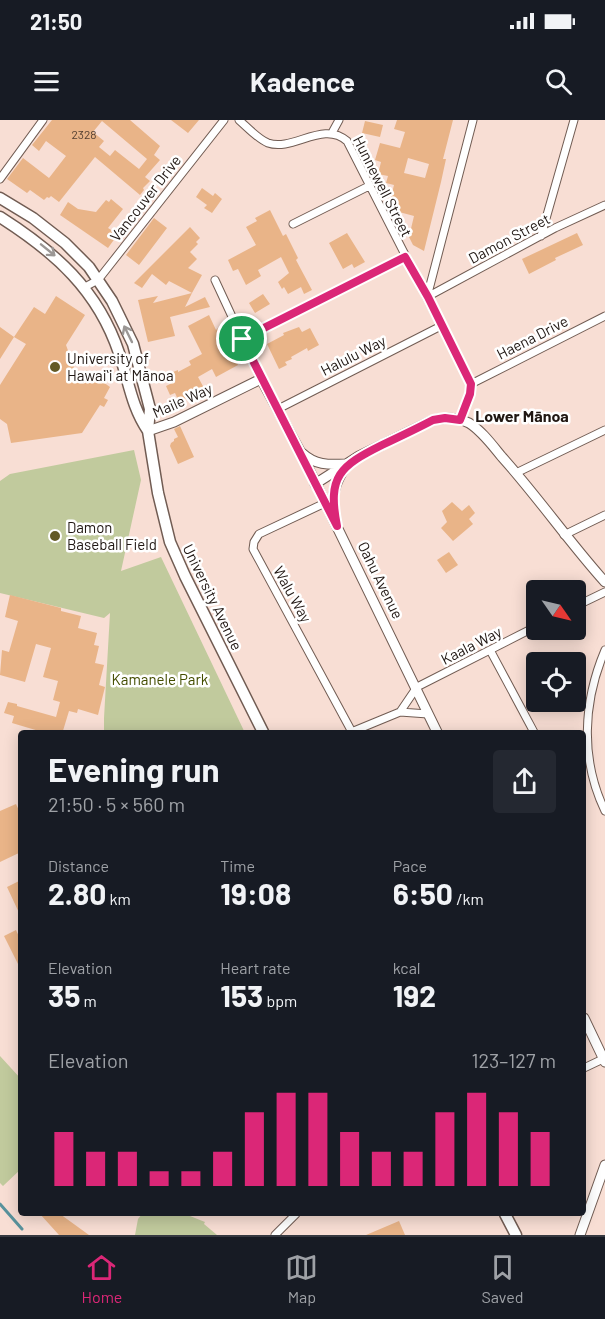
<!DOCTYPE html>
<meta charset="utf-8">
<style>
:root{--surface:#171b24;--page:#242831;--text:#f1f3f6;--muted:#9ea1a6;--line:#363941;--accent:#db2777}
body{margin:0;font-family:Barlow,sans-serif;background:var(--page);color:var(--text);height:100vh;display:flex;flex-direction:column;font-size:22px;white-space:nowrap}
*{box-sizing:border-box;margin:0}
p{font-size:20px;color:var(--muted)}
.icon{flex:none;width:33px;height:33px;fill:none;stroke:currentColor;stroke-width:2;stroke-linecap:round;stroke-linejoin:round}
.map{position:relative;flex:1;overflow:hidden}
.side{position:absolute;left:18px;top:610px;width:568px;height:486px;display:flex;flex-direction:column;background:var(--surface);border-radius:6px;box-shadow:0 3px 15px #0003}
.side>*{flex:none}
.needle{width:39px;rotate:124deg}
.tools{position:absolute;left:526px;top:460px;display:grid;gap:12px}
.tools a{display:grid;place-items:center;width:60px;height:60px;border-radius:6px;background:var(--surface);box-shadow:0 3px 15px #0003;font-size:30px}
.pin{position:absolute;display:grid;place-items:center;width:51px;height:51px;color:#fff;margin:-26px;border:3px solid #fff;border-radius:50%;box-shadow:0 2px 6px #0007}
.round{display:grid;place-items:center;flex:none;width:63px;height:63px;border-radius:6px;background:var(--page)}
.head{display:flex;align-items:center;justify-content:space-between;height:102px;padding:0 30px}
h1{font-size:33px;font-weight:700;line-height:45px}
.figures{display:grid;grid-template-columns:repeat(3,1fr);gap:9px;height:102px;padding:6px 30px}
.figures div{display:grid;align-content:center}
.figures b{font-size:30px;font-weight:700}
.figures small{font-size:16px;font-weight:400}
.figures p{font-size:16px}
.chart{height:168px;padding:12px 30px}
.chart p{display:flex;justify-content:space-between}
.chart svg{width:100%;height:108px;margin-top:6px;stroke:var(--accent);stroke-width:6}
.status{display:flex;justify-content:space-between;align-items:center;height:42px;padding:0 30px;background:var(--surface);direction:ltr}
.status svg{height:16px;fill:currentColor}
header{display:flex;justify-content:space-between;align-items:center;height:78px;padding:0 30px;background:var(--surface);font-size:27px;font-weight:700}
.dock{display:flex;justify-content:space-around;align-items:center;height:84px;border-top:2px solid var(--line);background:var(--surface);font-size:16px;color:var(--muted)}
.dock a{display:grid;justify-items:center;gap:3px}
.dock .on{color:var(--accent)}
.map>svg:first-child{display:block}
.green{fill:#c1ca9d}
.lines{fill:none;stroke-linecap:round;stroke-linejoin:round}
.stream{stroke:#59929c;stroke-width:3}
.building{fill:#e9b488;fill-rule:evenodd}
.minor-casing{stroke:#715c53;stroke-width:9}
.tertiary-casing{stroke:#715c53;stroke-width:11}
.secondary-casing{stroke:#715c53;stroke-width:13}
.minor{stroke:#fff;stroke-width:7}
.tertiary{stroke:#fff;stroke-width:9}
.secondary{stroke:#fff;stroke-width:10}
.oneway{stroke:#9b9795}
.route-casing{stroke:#fff;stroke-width:12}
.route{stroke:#db2777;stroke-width:8}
.poi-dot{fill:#635a26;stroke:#fff;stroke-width:2}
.labels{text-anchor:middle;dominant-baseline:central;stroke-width:5;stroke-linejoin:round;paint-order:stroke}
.number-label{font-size:12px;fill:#523e30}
.street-label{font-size:15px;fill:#201713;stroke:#fff}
.poi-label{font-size:15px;fill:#201713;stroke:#fff;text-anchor:start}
.park-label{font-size:15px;fill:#444d00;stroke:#fff}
.neighbourhood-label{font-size:16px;font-weight:bold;fill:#201713;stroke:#fff}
</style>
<div class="status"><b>21:50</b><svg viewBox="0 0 49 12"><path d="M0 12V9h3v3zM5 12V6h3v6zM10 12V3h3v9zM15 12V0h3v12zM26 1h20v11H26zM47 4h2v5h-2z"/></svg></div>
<header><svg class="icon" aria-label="menu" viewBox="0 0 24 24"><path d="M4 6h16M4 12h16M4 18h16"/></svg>Kadence<svg class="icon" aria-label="search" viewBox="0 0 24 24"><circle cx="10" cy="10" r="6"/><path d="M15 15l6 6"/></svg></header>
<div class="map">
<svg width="605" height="1115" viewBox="0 0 605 1115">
<rect width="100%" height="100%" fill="#f8ded4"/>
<path class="green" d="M134,330L141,360L121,451L161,437L245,613H104V598L110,493L104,498L0,473V361L10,354Z
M0,936L21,959V1049L3,1066L0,1063Z
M142,1094H185L205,1102L204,1104L217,1115H135L138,1099Z"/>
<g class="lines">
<path class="stream" d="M0,1084L22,1109"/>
</g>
<path class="building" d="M52,0H130L160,26L154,35L160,40L145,57L150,61L143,68L144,70L140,75L95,37L59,82L51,76L49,78L47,77L44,80L30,70L27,73L7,59L23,38L49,58L66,36L46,21L39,31L32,25ZM102,1L147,39L139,49L115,30L110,36L99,27L104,21L93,12Z
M171,0H199L188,13Z
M397,0H453L443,39H446L441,62L424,131L413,125L409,117L414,96L388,89L394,65L386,63L388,56L378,54L381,42L375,40L380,23L400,28L405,12L394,9ZM408,38L429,44L425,58L404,53Z
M365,1L383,5L380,17L362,13Z
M202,68L213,76L215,73L222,79L212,93L204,88L207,85L196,77Z
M111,79L123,89L108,108L118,114L108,128L60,95L68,82L78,89L96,92L106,80L109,82Z
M270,90L283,116L286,114L298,138L296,140L312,170L304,174L301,167L288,174L284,167L282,169L278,162L289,153L281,137L258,150L261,156L246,165L238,149L233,151L228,140L256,125L246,107L257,101L255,98Z
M154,98L167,108L139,145L126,135Z
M190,107L200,118L196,122L198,124L190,132L197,139L188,148L202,155L192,173L169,161L166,165L152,154L142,168L134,163Z
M347,113L365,142L354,148L352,144L343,149L329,123Z
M577,113L583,125L555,138L556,140L529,154L522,139Z
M192,173L185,187L205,177L210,187L170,197L175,216L148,222L138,180L158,176L153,183Z
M263,174L270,184L255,193L249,183Z
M56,176L85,195L66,225L75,250L83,255L86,250L110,267L104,278L108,280L104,287L100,285L82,313L11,323L7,304L0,299V265L26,224L14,217L34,187L45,194Z
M209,195L216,210L218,208L225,219L238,245L216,257L212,249L198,257L204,268L179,282L175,273L170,275L166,266L172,263L168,254L178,250V252L191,245L189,241L202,234L188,206Z
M0,207L14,217L0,239Z
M299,207L302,212L310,208L319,225L308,231L307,228L291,237L292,239L285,242L287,245L279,249L267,224L284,215L283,213Z
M180,306L194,337L178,344L170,326L171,323L174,321V319L178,317L174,309Z
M452,382L462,391L469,385L475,393L469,399L473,404L453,421L441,408L447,402L442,391Z
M449,432L458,445L446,453L437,440Z
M10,475L61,488V491L81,496L78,508L97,513L94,525L99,526L95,543L104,545L99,565L105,567L98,595L78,589L77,593L69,591L62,614H49L12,603L14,596L4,593L8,582L17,584V586L56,597L60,582L53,580L58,561L43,557L51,528L36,524L25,562L0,555L2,530L9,532L18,501L5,497Z
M16,684L21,695V732L0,742V691Z
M21,760V797L7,767Z
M16,810L21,821V850L4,816Z
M40,1094H60L89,1115H59Z
M399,1101L405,1115H366Z"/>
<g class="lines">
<g class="minor-casing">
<path id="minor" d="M239,0C247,7 258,19 268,23C293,32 323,0 347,21L471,264L470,274L460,300
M333,11L339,0
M0,59L43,0
M293,104L369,66
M541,116L574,0
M215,160L261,259
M83,168L98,160L224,0
M427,177L555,108L605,85
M427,177L473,0
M242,219L405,137
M471,264L605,196
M278,289L441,206
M516,353L605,310
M325,383L259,414L254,422L253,429L352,612
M564,415L605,395
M576,486L605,472
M490,530L535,614
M605,530C583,582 580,639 605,691
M400,592L428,594
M349,613L400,592L417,567L537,506
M584,948L605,938
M275,1115L296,1094"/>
</g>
<g class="tertiary-casing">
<path id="tertiary" d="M148,311L174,302L261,259L300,331L438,614
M302,333C315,345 328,345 345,344
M315,364L359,336L433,300C446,297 457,297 469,303C482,311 492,325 502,337C538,377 569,422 605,462
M334,394C331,376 335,363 345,348
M584,898L605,942
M580,1115L605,1045"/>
</g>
<g class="secondary-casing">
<path id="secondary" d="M0,78L33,98L65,123L89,147L112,181L133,224L150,289L148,311L158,373L170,422L185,456L264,614
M0,97C55,132 98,170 119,233C129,261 131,286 148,311
M505,1094L516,1115"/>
</g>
<use href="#minor" class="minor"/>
<use href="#tertiary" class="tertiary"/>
<use href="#secondary" class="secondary"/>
</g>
<defs><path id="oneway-shaft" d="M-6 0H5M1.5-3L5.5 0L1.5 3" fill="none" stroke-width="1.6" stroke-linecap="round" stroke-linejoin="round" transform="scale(1.5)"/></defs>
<g class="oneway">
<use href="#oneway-shaft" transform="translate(48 130) rotate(39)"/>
<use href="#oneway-shaft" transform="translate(128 214) rotate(-116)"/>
</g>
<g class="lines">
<g class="route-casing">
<path id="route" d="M405,137L428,177L471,264L470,274L460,300L445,298L433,300C416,309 399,317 382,325C340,346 327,356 337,406L242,219Z"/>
</g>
<use href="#route" class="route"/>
</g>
<g class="poi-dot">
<circle cx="55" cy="247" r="6"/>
<circle cx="55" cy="416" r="6"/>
</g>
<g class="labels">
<g class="number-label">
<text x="84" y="14">2328</text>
</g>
<g class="street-label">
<text transform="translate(383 66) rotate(63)">Hunnewell Street</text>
<text transform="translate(145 78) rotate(-52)">Vancouver Drive</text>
<text transform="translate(509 118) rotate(-28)">Damon Street</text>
<text transform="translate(532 217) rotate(-27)">Haena Drive</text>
<text transform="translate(353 235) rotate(-27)">Halulu Way</text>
<text transform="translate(182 280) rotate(-24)">Maile Way</text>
<text transform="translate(381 460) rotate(64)">Oahu Avenue</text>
<text transform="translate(293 474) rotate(61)">Walu Way</text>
<text transform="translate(213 477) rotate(64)">University Avenue</text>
<text transform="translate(471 525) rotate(-27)">Kaala Way</text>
</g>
<g class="poi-label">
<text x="67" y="238">University of<tspan x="67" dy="17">Hawaiʻi at Mānoa</tspan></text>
<text x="67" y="407">Damon<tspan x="67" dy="17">Baseball Field</tspan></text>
</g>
<g class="park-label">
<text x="160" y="559">Kamanele Park</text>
</g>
<g class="neighbourhood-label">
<text x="522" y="295">Lower Mānoa</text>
</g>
</g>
</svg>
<div class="tools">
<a><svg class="needle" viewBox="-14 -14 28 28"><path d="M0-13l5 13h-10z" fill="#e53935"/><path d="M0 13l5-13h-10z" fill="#9ea1a6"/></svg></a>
<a><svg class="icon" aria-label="locate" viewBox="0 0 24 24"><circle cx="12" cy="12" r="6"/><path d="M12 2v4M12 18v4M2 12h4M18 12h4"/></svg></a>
</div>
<div class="pin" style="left:242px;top:219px;background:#1e9e55"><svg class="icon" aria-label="arrive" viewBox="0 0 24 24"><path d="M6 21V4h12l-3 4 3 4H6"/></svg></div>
<section class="side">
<div class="head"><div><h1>Evening run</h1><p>21:50 · 5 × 560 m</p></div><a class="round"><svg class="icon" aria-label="share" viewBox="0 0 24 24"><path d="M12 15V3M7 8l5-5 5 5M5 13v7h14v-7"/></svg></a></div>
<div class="figures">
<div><p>Distance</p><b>2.80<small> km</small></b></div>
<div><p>Time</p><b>19:08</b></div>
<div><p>Pace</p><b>6:50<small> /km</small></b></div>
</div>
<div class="figures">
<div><p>Elevation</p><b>35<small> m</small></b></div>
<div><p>Heart rate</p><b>153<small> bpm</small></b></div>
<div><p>kcal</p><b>192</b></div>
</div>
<div class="chart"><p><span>Elevation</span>123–127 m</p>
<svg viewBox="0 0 160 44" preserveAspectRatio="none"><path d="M5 44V22M15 44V30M25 44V30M35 44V38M45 44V38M55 44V30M65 44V14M75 44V6M85 44V6M95 44V22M105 44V30M115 44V30M125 44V14M135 44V6M145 44V14M155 44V22"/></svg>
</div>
</section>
</div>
<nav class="dock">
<a class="on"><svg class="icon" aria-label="home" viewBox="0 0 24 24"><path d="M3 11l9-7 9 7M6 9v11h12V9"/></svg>Home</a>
<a><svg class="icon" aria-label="map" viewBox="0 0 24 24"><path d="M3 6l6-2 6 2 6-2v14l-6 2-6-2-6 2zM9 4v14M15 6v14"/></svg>Map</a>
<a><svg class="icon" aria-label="saved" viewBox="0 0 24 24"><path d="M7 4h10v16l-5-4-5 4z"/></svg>Saved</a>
</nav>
